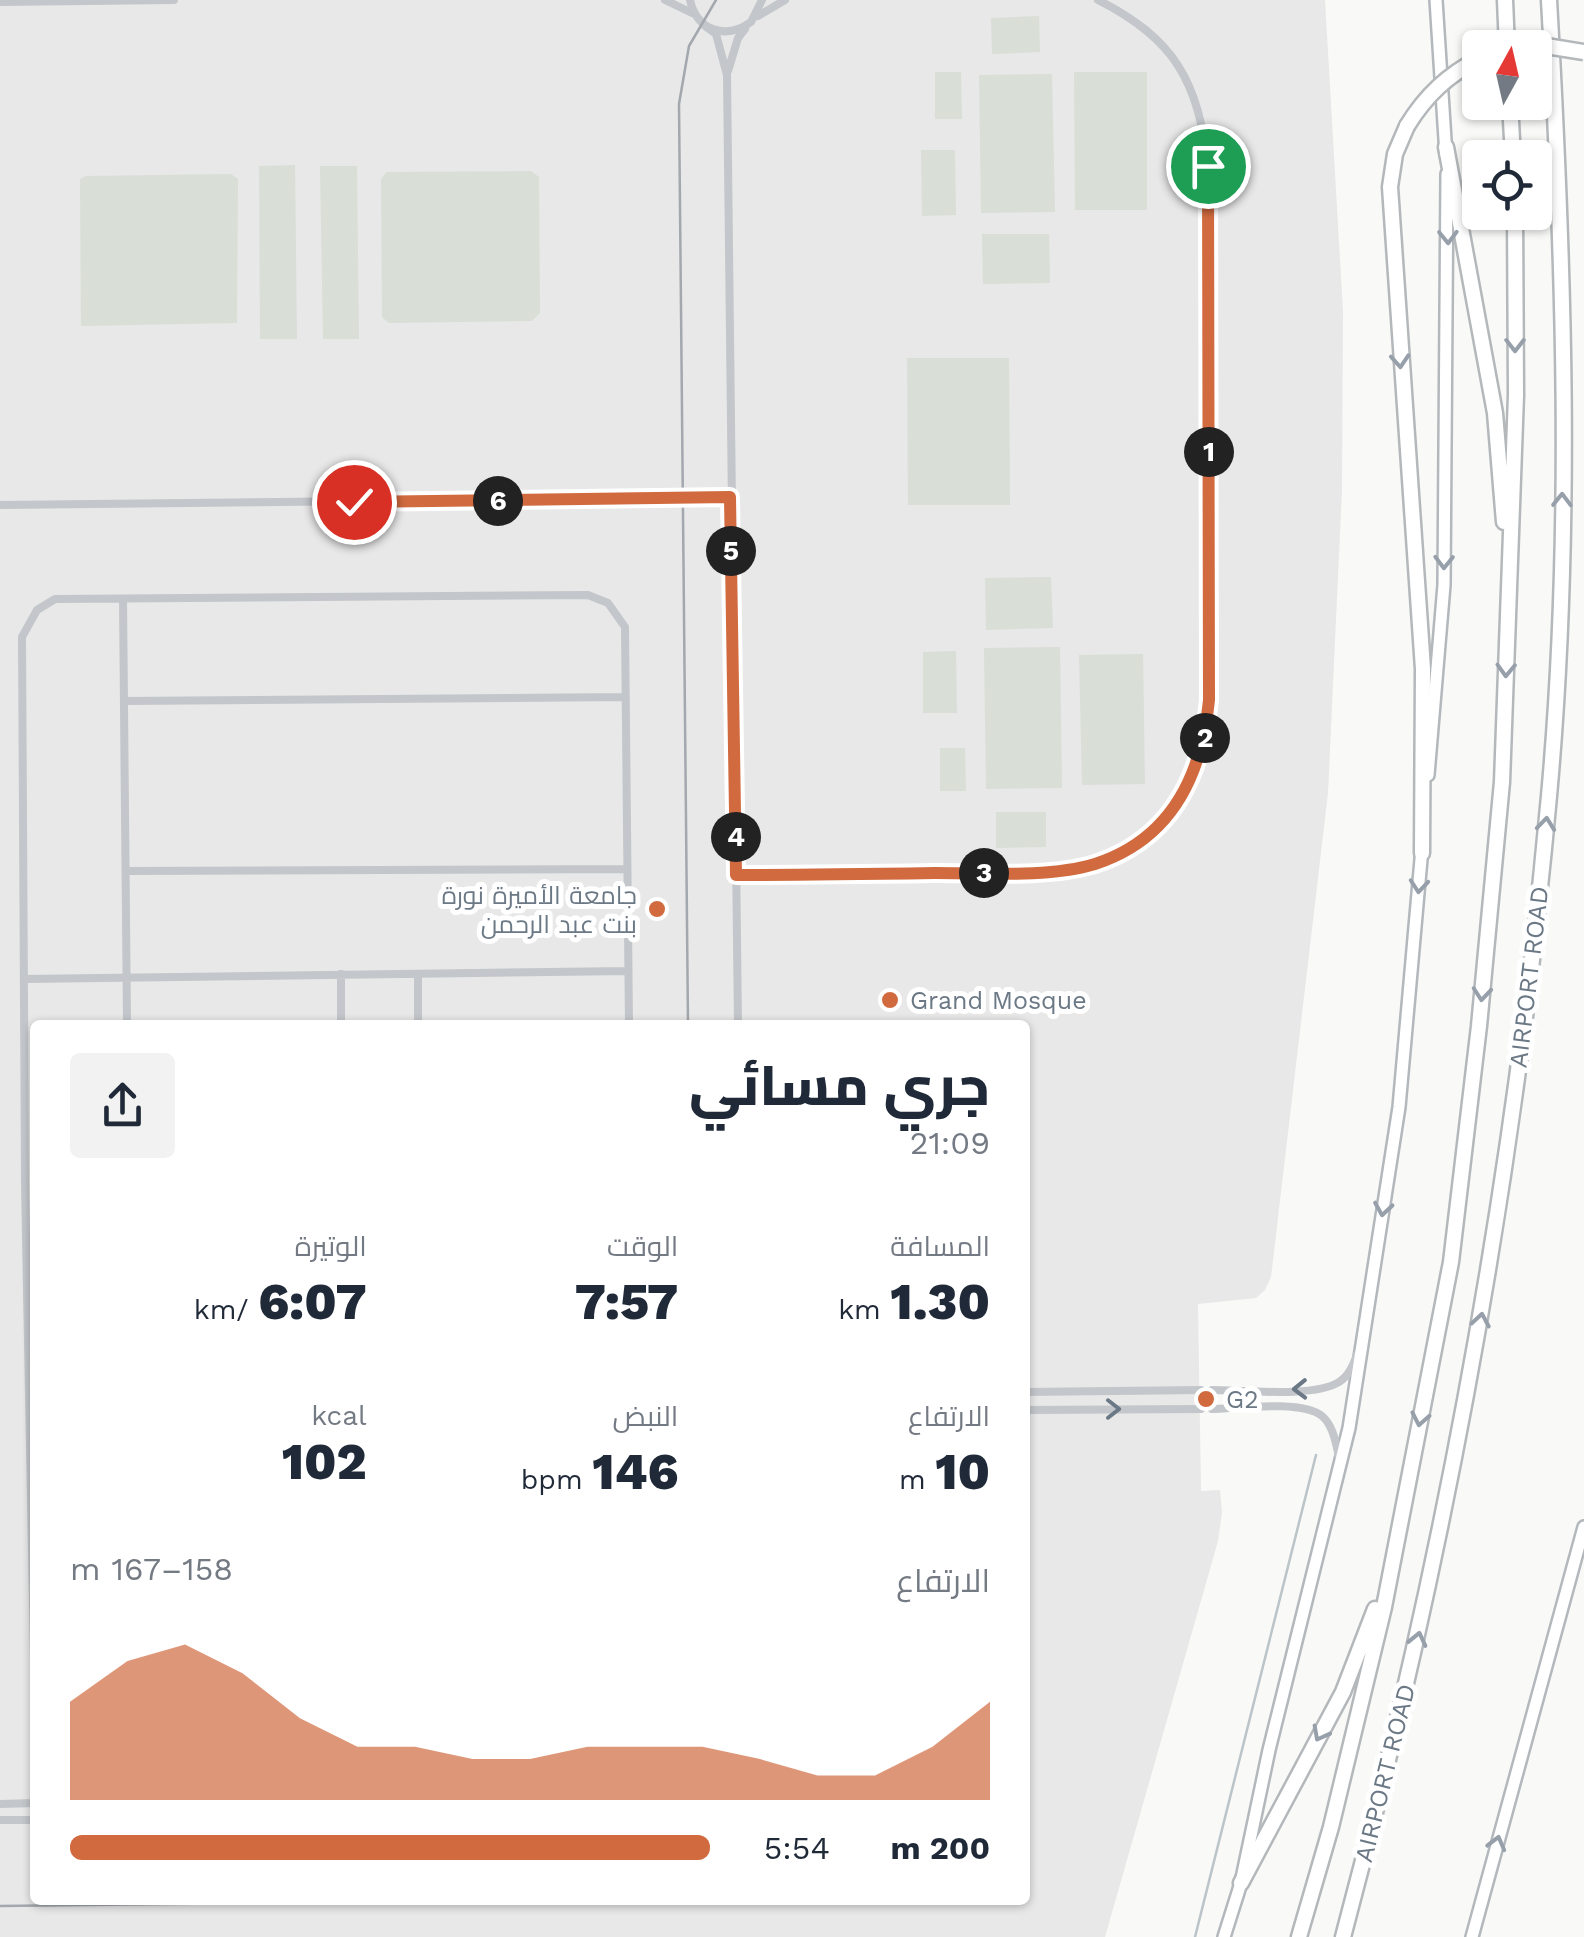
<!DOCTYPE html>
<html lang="ar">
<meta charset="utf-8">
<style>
:root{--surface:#fff;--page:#f2f2f3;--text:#1f2937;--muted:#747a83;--accent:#d16b3f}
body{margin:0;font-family:"Work Sans",Cairo,sans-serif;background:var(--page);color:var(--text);direction:rtl;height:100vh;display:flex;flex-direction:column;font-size:38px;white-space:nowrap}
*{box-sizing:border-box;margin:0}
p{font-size:32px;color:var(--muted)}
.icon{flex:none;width:55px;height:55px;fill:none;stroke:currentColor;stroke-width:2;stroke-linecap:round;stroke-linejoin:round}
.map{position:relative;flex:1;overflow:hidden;direction:ltr}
.drawer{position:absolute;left:30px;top:1020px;width:1000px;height:885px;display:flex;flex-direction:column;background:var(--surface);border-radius:10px;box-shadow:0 2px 8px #0004;direction:rtl}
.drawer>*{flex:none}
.needle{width:65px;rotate:8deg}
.tools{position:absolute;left:1462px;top:30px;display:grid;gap:20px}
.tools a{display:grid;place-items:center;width:90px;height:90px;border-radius:10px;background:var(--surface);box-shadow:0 2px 8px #0004;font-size:50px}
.pin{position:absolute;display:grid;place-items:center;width:85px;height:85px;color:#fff;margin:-42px;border:5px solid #fff;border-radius:50%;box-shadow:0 2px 10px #0007}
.km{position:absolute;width:50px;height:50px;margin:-25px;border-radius:50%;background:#222;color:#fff;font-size:28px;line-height:50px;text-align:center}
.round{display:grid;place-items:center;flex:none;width:105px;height:105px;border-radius:10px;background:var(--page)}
.summary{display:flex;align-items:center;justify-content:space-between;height:170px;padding:0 40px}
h1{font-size:55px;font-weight:800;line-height:75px}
.stats{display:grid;grid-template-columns:repeat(3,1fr);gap:15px;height:170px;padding:10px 40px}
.stats div{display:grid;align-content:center}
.stats b{font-size:50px;font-weight:800}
.stats small{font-size:28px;font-weight:400}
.stats p{font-size:28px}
.chart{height:280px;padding:20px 40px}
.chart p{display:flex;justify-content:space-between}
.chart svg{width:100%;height:180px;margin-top:10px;fill:var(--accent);opacity:.7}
ul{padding:0 40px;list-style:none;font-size:32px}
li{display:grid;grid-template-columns:160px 120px 1fr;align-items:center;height:75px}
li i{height:25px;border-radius:12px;background:var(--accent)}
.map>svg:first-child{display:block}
.built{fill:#e7e8e7;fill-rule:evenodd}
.green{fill:#d9ded7}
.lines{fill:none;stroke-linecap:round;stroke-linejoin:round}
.stream{stroke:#bbc4c8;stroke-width:2.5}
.secondary-casing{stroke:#b3b8bd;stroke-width:16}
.highway-casing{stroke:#b4b8bb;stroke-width:19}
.street{stroke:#c3c6ca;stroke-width:8}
.secondary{stroke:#fff;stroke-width:11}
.highway{stroke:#fff;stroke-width:14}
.tram{stroke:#a3a8ae;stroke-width:2.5}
.highway-bridge-casing{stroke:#b4b8bb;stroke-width:19;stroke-linecap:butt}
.highway-bridge{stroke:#fff;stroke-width:14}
.oneway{stroke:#97a0aa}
.oneway2{stroke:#6b7885}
.route-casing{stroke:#fff;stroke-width:20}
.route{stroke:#d16b3f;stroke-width:12}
.poi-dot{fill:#d16b3f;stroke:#fff;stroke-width:4}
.labels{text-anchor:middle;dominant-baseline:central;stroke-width:10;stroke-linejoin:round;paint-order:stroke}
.poi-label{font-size:25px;fill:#6b7885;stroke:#fff;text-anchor:start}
.street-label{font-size:25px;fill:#6b7885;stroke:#fff}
</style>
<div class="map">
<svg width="1584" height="1937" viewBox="0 0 1584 1937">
<rect width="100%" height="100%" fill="#f9f9f7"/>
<path class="built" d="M0,0H1325L1343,312L1342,489L1328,793L1271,1277L1265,1290L1256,1298L1198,1304L1201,1491L1220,1490L1222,1512L1218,1541L1105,1937H0ZM35,1025H1025V1900H35Z"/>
<path class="green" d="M1039,16L1040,52L992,54L991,18Z
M935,72H961L962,119H935Z
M1074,72H1147V210H1075Z
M1052,74L1055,212L981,213L979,75Z
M921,150H955L956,215L922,216Z
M295,165L297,339H260L259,166Z
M320,166H357L359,339H323Z
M531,171L539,177L540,313L532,321L389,323L382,317L381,179L387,172Z
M231,174L238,179L237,323L81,326L80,179L86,176Z
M982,234H1049L1050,283L983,284Z
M907,358H1009L1010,505H908Z
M1051,577L1053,628L986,630L985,578Z
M1060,647L1062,788L986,789L984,648Z
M956,651L957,713H923V652Z
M1143,654L1145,784L1082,785L1079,655Z
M940,748H965L966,791H940Z
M996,812H1046V847L996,848Z"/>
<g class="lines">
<path class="stream" d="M1195,1937L1316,1455"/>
<g class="secondary-casing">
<path id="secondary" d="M1436,0L1446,155
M1428,775L1444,585L1447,174
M1224,1937L1241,1883L1269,1750L1349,1428L1399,1107L1422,848
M1472,1937L1584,1527"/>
</g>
<g class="highway-casing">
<path id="highway" d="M1505,0L1507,48
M1510,102L1513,158
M1407,126L1395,154L1390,187L1423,669L1422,853
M1446,147L1495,413L1504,522
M1241,1883L1343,1692L1375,1609
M1299,1937L1331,1827L1384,1607L1451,1262L1479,1026L1502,782L1516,395L1515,212
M1343,1937C1443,1563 1514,1182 1549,796C1573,532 1564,265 1549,0"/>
</g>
<path class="street" d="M665,0L692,13
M690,0C697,31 726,40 751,22L762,0
M0,2L174,0
M758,16L785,0
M705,26L716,34L727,75L738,1025
M728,71L738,38L745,29
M0,505L730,497
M123,599L127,1025
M124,701L626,697
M126,871L627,869
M736,875C803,875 869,874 935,873C983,873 1049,878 1095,864C1172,839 1202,774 1209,700L1208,166C1198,81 1175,39 1098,0
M341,974V1025
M418,974V1025
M24,979L628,971
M1212,1390C1243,1390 1314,1398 1339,1382C1349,1376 1353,1365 1357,1355
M1025,1392L1201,1390
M1212,1409C1239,1408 1303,1400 1322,1416C1334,1426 1336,1446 1340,1460
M1025,1410L1201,1409
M35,1711L25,1183L22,637L37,610L55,599L588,595L608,603L625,627L629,1025
M0,1804L35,1803
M0,1820H35"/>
<use href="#secondary" class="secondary"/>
<use href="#highway" class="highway"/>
<path class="tram" d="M688,1025L679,104L689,46L716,0
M0,1906L531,1900"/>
<g class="highway-bridge-casing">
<path id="highway-bridge" d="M1521,48L1540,45L1584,52
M1407,126C1426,95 1448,75 1480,58"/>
</g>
<use href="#highway-bridge" class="highway-bridge"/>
</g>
<defs><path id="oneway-chevron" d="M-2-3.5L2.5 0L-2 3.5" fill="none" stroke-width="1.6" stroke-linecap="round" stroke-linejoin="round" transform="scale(2.5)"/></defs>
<g class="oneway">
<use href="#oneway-chevron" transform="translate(1448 237) rotate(89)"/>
<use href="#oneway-chevron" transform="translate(1515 345) rotate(90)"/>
<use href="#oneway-chevron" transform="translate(1400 361) rotate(86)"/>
<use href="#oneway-chevron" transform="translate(1562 500) rotate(-89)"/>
<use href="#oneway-chevron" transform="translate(1444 562) rotate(91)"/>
<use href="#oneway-chevron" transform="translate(1506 670) rotate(92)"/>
<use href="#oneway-chevron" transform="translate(1546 824) rotate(-84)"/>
<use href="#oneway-chevron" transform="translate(1419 886) rotate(95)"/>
<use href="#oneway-chevron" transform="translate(1482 994) rotate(95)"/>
<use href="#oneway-chevron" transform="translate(1383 1209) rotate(99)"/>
<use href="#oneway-chevron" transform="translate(1481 1320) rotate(-80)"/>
<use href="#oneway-chevron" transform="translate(1420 1419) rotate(101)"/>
<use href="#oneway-chevron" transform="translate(1418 1639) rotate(-77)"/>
<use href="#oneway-chevron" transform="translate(1320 1734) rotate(118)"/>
<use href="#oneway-chevron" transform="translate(1497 1843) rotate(-75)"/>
</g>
<g class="oneway2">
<use href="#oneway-chevron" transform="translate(1300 1389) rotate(179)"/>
<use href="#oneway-chevron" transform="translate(1113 1409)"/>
</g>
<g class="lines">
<g class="route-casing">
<path id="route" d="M354,502L730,497L736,875C803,875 869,874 935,873C983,873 1049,878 1095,864C1172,839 1202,774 1209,700L1208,166"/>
</g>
<use href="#route" class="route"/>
</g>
<g class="poi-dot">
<circle cx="657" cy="909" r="10"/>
<circle cx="890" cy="1000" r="10"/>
<circle cx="1206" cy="1399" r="10"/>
</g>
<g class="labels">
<g class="poi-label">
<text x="637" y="895" text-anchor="end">جامعة الأميرة نورة<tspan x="637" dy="29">بنت عبد الرحمن</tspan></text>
<text x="910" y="1000">Grand Mosque</text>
<text x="1226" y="1399">G2</text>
</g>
<g class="street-label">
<text transform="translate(1529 977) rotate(-83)">AIRPORT ROAD</text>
<text transform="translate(1385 1773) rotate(-76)">AIRPORT ROAD</text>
</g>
</g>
</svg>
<div class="tools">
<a><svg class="needle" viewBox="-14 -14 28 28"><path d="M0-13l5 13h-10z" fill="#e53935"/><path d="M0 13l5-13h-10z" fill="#747a83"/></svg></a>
<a><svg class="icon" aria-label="locate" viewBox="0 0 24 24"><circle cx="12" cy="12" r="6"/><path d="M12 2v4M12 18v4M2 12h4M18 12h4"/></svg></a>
</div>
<div class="pin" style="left:1208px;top:166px;background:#1e9e55"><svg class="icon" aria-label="arrive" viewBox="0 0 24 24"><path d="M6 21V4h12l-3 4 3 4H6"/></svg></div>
<div class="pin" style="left:354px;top:502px;background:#d93025"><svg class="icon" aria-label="check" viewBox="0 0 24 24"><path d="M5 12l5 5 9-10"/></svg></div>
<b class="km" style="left:1209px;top:452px">1</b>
<b class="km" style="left:1205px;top:738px">2</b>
<b class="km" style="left:984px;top:873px">3</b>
<b class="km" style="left:736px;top:837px">4</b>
<b class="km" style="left:731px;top:551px">5</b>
<b class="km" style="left:498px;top:501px">6</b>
<section class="drawer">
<div class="summary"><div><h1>جري مسائي</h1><p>21:09</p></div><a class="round"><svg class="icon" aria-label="share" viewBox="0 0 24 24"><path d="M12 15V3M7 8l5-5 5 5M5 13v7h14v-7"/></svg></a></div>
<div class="stats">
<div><p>المسافة</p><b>1.30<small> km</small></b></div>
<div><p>الوقت</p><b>7:57</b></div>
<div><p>الوتيرة</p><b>6:07<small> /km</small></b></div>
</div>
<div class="stats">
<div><p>الارتفاع</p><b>10<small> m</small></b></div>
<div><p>النبض</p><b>146<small> bpm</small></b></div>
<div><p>kcal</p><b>102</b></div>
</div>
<div class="chart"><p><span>الارتفاع</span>158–167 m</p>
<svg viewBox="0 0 160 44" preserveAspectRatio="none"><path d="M0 44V20L10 10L20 6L30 13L40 24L50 31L60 31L70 34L80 34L90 31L100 31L110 31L120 34L130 38L140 38L150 31L160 20V44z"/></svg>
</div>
<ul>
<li><b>200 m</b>5:54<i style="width:100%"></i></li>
</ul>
</section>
</div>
